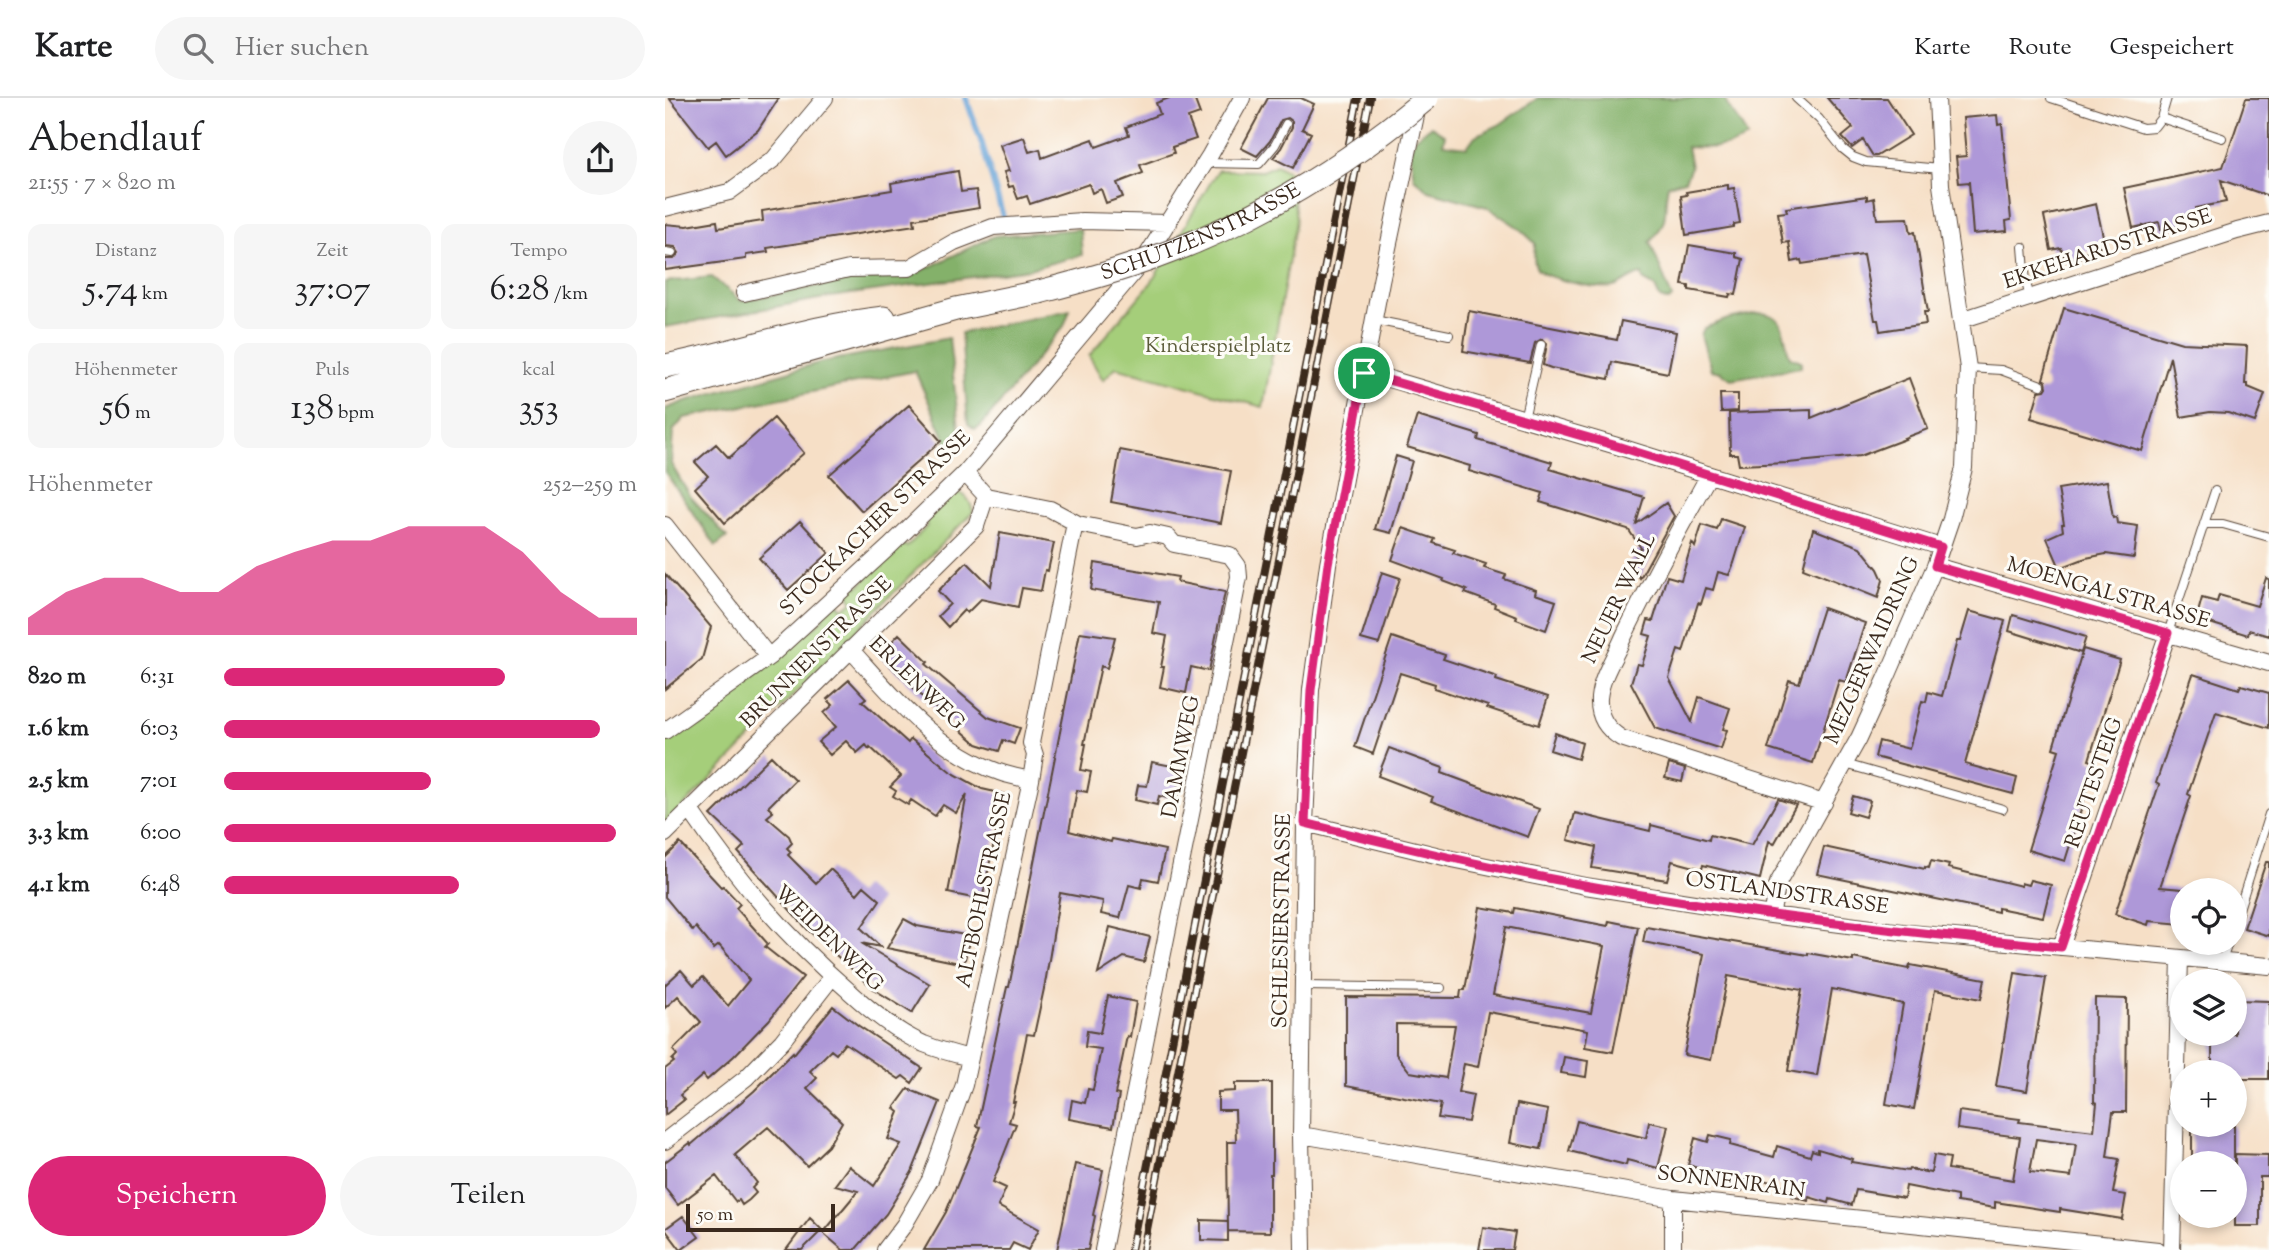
<!DOCTYPE html>
<html lang="de">
<meta charset="utf-8">
<style>
:root{--surface:#fff;--page:#f6f6f6;--text:#202124;--muted:#757577;--line:#e0e0e0;--accent:#db2777}
body{margin:0;font-family:"Sorts Mill Goudy",serif;background:var(--page);color:var(--text);height:100vh;display:flex;flex-direction:column;font-size:26px;white-space:nowrap}
*{box-sizing:border-box;margin:0}
p{font-size:23px;color:var(--muted)}
.icon{flex:none;width:38px;height:38px;fill:none;stroke:currentColor;stroke-width:2;stroke-linecap:round;stroke-linejoin:round}
.map{position:relative;flex:1;overflow:hidden}
.panel{display:flex;flex-direction:column;background:var(--surface);width:665px}
.panel>*{flex:none}
.tools{position:absolute;left:1505px;top:780px;display:grid;gap:14px}
.tools a{display:grid;place-items:center;width:77px;height:77px;border-radius:50%;background:var(--surface);box-shadow:0 4px 10px #0003;font-size:35px}
.scale{position:absolute;left:21px;bottom:18px;width:149px;box-sizing:border-box;padding-left:7px;border:4px solid #3b2a1e;border-top:0;font-size:19px;line-height:24px;white-space:nowrap;color:#3b2a1e;-webkit-text-stroke:5px #fdfcf7;paint-order:stroke}
.pin{position:absolute;display:grid;place-items:center;width:60px;height:60px;color:#fff;margin:-30px;border:4px solid #fff;border-radius:50%;box-shadow:0 2px 7px #0007}
.round{display:grid;place-items:center;flex:none;width:74px;height:74px;border-radius:37px;background:var(--page)}
.headline{display:flex;align-items:center;justify-content:space-between;height:119px;padding:0 28px}
h1{font-size:38px;font-weight:600;line-height:52px}
.metrics{display:grid;grid-template-columns:repeat(3,1fr);gap:10px;height:119px;padding:7px 28px}
.metrics div{display:grid;align-content:center;border-radius:14px;background:var(--page);text-align:center}
.metrics b{font-size:35px;font-weight:600}
.metrics small{font-size:19px;font-weight:400}
.metrics p{font-size:19px}
.chart{height:196px;padding:14px 28px}
.chart p{display:flex;justify-content:space-between}
.chart svg{width:100%;height:126px;margin-top:7px;fill:var(--accent);opacity:.7}
.cta{display:flex;gap:14px;margin-top:auto;padding:14px 28px}
.cta a{flex:1;height:80px;border-radius:42px;background:var(--accent);color:#fff;font-size:28px;font-weight:600;line-height:80px;text-align:center}
.cta a+a{background:var(--page);color:var(--text)}
ul{padding:0 28px;list-style:none;font-size:23px}
li{display:grid;grid-template-columns:112px 84px 1fr;align-items:center;height:52px}
li i{height:18px;border-radius:9px;background:var(--accent)}
header{display:flex;align-items:center;gap:42px;box-sizing:border-box;height:98px;padding:0 35px;background:var(--surface);border-bottom:2px solid var(--line)}
header strong{font-size:33px}
nav{display:flex;gap:38px;margin-inline-start:auto;font-size:24px}
.search{width:490px;height:63px;background:var(--page);display:flex;align-items:center;gap:18px;box-sizing:border-box;padding:0 24px;border-radius:38px;color:var(--muted);font-size:26px}
main{display:flex;flex:1;min-height:0}
.map>svg:first-child{display:block}
.green{fill:#a5ce7a;stroke:#707c4c;stroke-width:2}
.forest{fill:#84b16a;stroke:#606e44;stroke-width:2}
.lines{fill:none;stroke-linecap:round;stroke-linejoin:round}
.stream{stroke:#66a3d7;stroke-width:6}
.building{fill:#ae98d8;fill-rule:evenodd}
.lane-casing{stroke:#574537;stroke-width:10}
.street-casing{stroke:#574537;stroke-width:18}
.secondary-casing{stroke:#574537;stroke-width:25}
.lane{stroke:#fff;stroke-width:8}
.street{stroke:#fff;stroke-width:16}
.secondary{stroke:#fff;stroke-width:23}
.rail-casing{stroke:#3b2a1e;stroke-width:8}
.rail{stroke:#fdfcf7;stroke-width:5;stroke-dasharray:16;stroke-linecap:butt}
.secondary-bridge-casing{stroke:#574537;stroke-width:25;stroke-linecap:butt}
.secondary-bridge{stroke:#fff;stroke-width:23}
.route-casing{stroke:#fff;stroke-width:14}
.route{stroke:#db2777;stroke-width:9}
.labels{text-anchor:middle;dominant-baseline:central;stroke-width:6;stroke-linejoin:round;paint-order:stroke}
.street-label{font-size:21px;fill:#3b2a1e;stroke:#fdfcf7}
.park-label{font-size:21px;fill:#5b5b3a;stroke:#fdfcf7}
</style>
<header>
<strong>Karte</strong>
<div class="search"><svg class="icon" aria-label="search" viewBox="0 0 24 24"><circle cx="10" cy="10" r="6"/><path d="M15 15l6 6"/></svg>Hier suchen</div>
<nav><a>Karte</a><a>Route</a><a>Gespeichert</a></nav>
</header>
<main>
<section class="panel">
<div class="headline"><div><h1>Abendlauf</h1><p>21:55 · 7 × 820 m</p></div><a class="round"><svg class="icon" aria-label="share" viewBox="0 0 24 24"><path d="M12 15V3M7 8l5-5 5 5M5 13v7h14v-7"/></svg></a></div>
<div class="metrics">
<div><p>Distanz</p><b>5.74<small> km</small></b></div>
<div><p>Zeit</p><b>37:07</b></div>
<div><p>Tempo</p><b>6:28<small> /km</small></b></div>
</div>
<div class="metrics">
<div><p>Höhenmeter</p><b>56<small> m</small></b></div>
<div><p>Puls</p><b>138<small> bpm</small></b></div>
<div><p>kcal</p><b>353</b></div>
</div>
<div class="chart"><p><span>Höhenmeter</span>252–259 m</p>
<svg viewBox="0 0 160 44" preserveAspectRatio="none"><path d="M0 44V38L10 29L20 24L30 24L40 29L50 29L60 20L70 15L80 11L90 11L100 6L110 6L120 6L130 15L140 29L150 38L160 38V44z"/></svg>
</div>
<ul>
<li><b>820 m</b>6:31<i style="width:68%"></i></li>
<li><b>1.6 km</b>6:03<i style="width:91%"></i></li>
<li><b>2.5 km</b>7:01<i style="width:50%"></i></li>
<li><b>3.3 km</b>6:00<i style="width:95%"></i></li>
<li><b>4.1 km</b>6:48<i style="width:57%"></i></li>
</ul>
<div class="cta"><a>Speichern</a><a>Teilen</a></div>
</section>
<div class="map">
<svg width="1604" height="1152" viewBox="0 0 1604 1152">
<rect width="100%" height="100%" fill="#fdfcf7"/>
<filter id="ink" filterUnits="userSpaceOnUse"><feTurbulence type="fractalNoise" baseFrequency=".0143" numOctaves="2"/><feDisplacementMap in="SourceGraphic" scale="14" xChannelSelector="R" yChannelSelector="G"/><feConvolveMatrix kernelMatrix="1 2 1 2 8 2 1 2 1" color-interpolation-filters="sRGB"/></filter>
<filter id="wash" filterUnits="userSpaceOnUse"><feTurbulence type="fractalNoise" baseFrequency=".00686" numOctaves="4" result="noise"/><feDisplacementMap in="SourceGraphic" scale="28" xChannelSelector="R" yChannelSelector="G"/><feGaussianBlur stdDeviation="1.57" result="paint"/><feColorMatrix in="noise" values="0 0 0 0 0 0 0 0 0 0 0 0 0 0 0 0 0 1.4 0 .05"/><feComposite in="paint" operator="in"/></filter>
<g filter="url(#wash)">
<rect width="100%" height="100%" fill="#f6dfc6"/>
<path class="green" d="M611,67L626,75L631,122L598,309L451,269L438,282L424,258L486,185L553,72L597,73Z
M285,393C300,394 305,401 308,414L50,677L0,726V644L30,624L36,627L143,530L146,532L159,520L155,516L171,502L178,511L188,504L181,493L189,486L193,489L202,480L199,476L233,443L242,449L262,428L259,418Z"/>
<path class="forest" d="M873,0H1059C1066,18 1077,23 1082,40C1064,51 1043,50 1022,49L1026,69L1020,82L1003,87C997,114 1007,120 985,144L1007,200L1004,203L995,200L990,189L978,182L977,176C965,177 959,187 948,189C934,192 883,181 873,172C867,165 870,153 870,145L854,130L822,109L764,93L749,80L745,53L750,40L766,28L780,37L778,46L802,49L810,38L834,27Z
M415,131L417,157L364,171L165,199L0,229V184L47,179L76,203L184,182L248,177L329,138Z
M405,212L399,228L316,328L310,331L303,326L296,235Z
M1093,215C1123,215 1117,238 1125,259L1136,263V269L1066,281L1056,274L1046,272L1036,237L1039,230L1063,221Z
M284,240L296,349L285,352L250,273L19,320L8,333L6,366L25,398L62,439L51,448L0,374V311L21,303L157,264Z"/>
<g class="lines">
<path class="stream" d="M301,0L317,46L339,122"/>
</g>
<g id="blocks">
<path class="building" d="M4,0H114L93,32L61,57L51,43L43,49Z
M504,0H529L535,16L523,20L531,41L507,49L509,55L475,67L478,75L452,85L458,99L441,105L436,91L427,95L424,86L365,106L362,98L353,101L348,88L344,89L339,74L344,73L335,47L359,39L364,54L375,51L377,60L428,41L431,49L464,37L461,29L495,16L491,5Z
M603,0H636L649,6L637,31L646,35L628,70L608,60L616,50L627,29V23L623,20L616,22L605,43L592,58L576,50Z
M1162,0H1222L1246,37L1212,58H1208L1198,42L1187,50L1177,39L1188,30Z
M1581,0H1604V98L1556,82L1561,104L1531,110L1532,115L1518,118L1520,127L1496,132L1494,124L1468,130L1459,90L1558,69Z
M1332,17L1333,27L1337,26L1346,122L1341,123L1342,133L1308,136L1304,84L1294,85L1291,59L1301,58L1298,20Z
M293,73L296,94L311,92L314,110L249,121L250,127L102,150L103,154L81,157V161L0,172V161H9L14,155L10,149L0,148V126L22,128L52,123L53,130L98,123L97,113L227,92L226,85Z
M1063,87V91L1069,90L1075,125L1069,126V129L1021,137L1016,98L1022,97L1021,94Z
M1202,98V102L1209,100L1212,121L1243,120L1246,135L1250,134L1263,214H1259L1261,226L1215,233L1213,222H1210L1198,157L1137,166L1136,162L1127,164L1124,144L1118,145L1113,115L1122,114L1121,110Z
M1431,106L1440,147L1425,150V153L1419,154L1420,158L1400,163L1396,150L1386,152L1379,118Z
M1024,147L1071,155V159L1078,161L1071,197L1065,196L1064,199L1024,192V188L1017,187Z
M1399,210L1517,245L1582,248L1580,286H1583V289L1600,296L1590,324L1563,315L1545,314L1516,319L1505,259L1477,353L1366,320L1374,293L1380,292L1382,289L1381,283L1378,281Z
M804,213L952,242L956,223L1011,234L1003,275L947,264L944,281L886,270L878,267L882,246L877,241L870,245L865,265L798,253Z
M1244,280L1263,331L1239,340L1240,341L1195,358L1123,365L1074,367L1072,356H1065L1064,315L1146,312V320Z
M1055,296H1073V313L1056,314Z
M244,307L276,343L197,413L164,377Z
M752,318L814,337L813,342L887,364L885,371L979,399L971,426L1001,405L1009,418L975,480L964,464L972,459L969,455L976,450L963,431L875,404L878,395L804,373L805,368L742,349Z
M109,320L139,355L60,425L30,390L43,378L30,364L51,346L64,360Z
M455,352L566,373L556,425L446,404Z
M731,358L747,363L726,435L710,431Z
M1442,383L1448,420L1451,419L1452,425L1473,428L1469,460L1441,456L1421,460L1395,470L1382,440L1398,433L1397,426H1399L1393,391Z
M1056,421L1080,429L1069,465L1064,477L1053,474L1048,492L1041,490L1036,506L1033,505L1018,554L1013,552L1004,580L1027,624L1034,599L1065,610L1058,631L1062,632L1056,651L990,630L966,585L972,566L977,567L986,538L979,536L983,522L988,523L1002,478L1016,482L1027,445L1030,449L1037,427L1052,432Z
M135,423L164,455L123,492L94,460Z
M738,430L770,441L768,445L790,452L788,455L821,466L819,470L841,477L839,481L871,492L870,496L891,503L881,532L851,521L852,518L829,509L830,506L800,495L802,492L778,483L779,481L727,462Z
M1148,431L1195,449L1213,471L1218,482L1213,500L1138,470Z
M335,435L389,445L383,473L380,472L376,493L357,490L353,509L316,501L302,515L299,512L283,529L273,518L285,506L273,493L302,464L326,488Z
M430,465L513,479L512,484L560,494L544,573L526,569L521,595L495,589L499,569H496L502,538L488,535L494,504L426,492Z
M717,474L735,480L714,546L696,541Z
M0,476L46,529L37,561L0,591Z
M1601,480L1604,481V538L1584,532L1583,537L1545,525L1546,522L1532,518L1537,500L1552,504L1554,497L1592,508Z
M1158,510L1200,525L1181,584L1174,582L1148,665L1103,651L1124,582L1134,585Z
M1304,513L1340,523L1300,666L1352,680L1348,696L1210,659L1214,643L1244,651L1257,603L1261,604L1263,594L1277,598L1292,543H1295Z
M1348,517L1421,539L1416,555L1344,533Z
M415,534L450,539L442,570L436,568L419,646H421L416,672L426,674L422,694L412,692L404,733L446,744L447,741L500,752L493,783L478,780L476,790L464,787L455,820L436,816L438,803L395,795L380,886L369,937L362,936L348,1004H350L344,1024L351,1026L328,1084L341,1090L333,1108L374,1131L363,1152L348,1145L344,1152H259L281,1114L316,1029L312,1028L342,889H344Z
M234,536L263,564L261,566L323,619L355,630L349,646L338,642L334,653L312,646L261,602L214,557Z
M727,539L780,557L778,561L832,579L831,582L883,599L874,627L822,610L823,608L769,590L770,586L735,575L708,656L690,649Z
M1418,551L1455,562L1424,662L1431,664L1400,763L1363,752L1394,652L1388,650Z
M1528,576L1574,591L1576,587L1604,595V630L1551,614L1523,696L1526,698L1495,789L1517,791V826L1484,823L1483,827L1450,816L1494,687L1491,685Z
M184,582L201,600L197,603L243,645L246,641L286,674L317,691L339,696L317,802L283,795L302,696L291,715L278,707L270,718L246,702L243,707L228,698L231,693L225,689L236,678L205,649L204,651L201,647L192,655L181,643L165,657L153,644L171,629L159,615L168,607L162,601Z
M890,635L917,645L913,661L885,652Z
M724,650L778,670L777,675L874,711L863,739L766,703L768,699L713,678Z
M106,658L130,682L103,709L108,714L102,719L124,738L127,745L122,750L126,754L123,757L151,785L165,771L192,796L199,788L215,802L196,830L216,849L196,845L265,886L247,915L210,892L143,832L73,754L79,748L46,717Z
M487,664L517,670L511,702L494,698L492,707L470,702L473,687L482,688Z
M1004,666L1020,671L1017,684L1000,680Z
M1188,698L1205,703L1200,719L1183,714Z
M1113,701L1131,707L1109,746L1104,743L1095,781L1038,767L1037,771L1007,763L1002,782L927,770L931,749L903,742L910,715L985,733L986,727L1044,742L1045,737L1087,747Z
M15,745L56,789L58,788L75,806L71,810L103,846L100,849L138,879L104,922L69,958L42,982L38,977L15,997L19,1002L0,1017V971L9,964L7,962L12,957L8,952L36,924L13,898L0,910V887L16,872L29,887L38,879L63,908L84,882L54,847L49,851L31,829L28,833L0,799V760Z
M1159,749L1260,771V769L1264,770L1266,763L1284,767L1283,770L1356,788V785L1363,787L1365,782L1386,787L1378,819L1333,810V814L1152,776Z
M1601,764H1604V838L1579,830Z
M815,809L849,815L850,810L943,828L944,823L973,829L948,954L920,949L923,932L823,914L813,969L799,966L793,994L808,997L803,1024L773,1020L776,1006L681,988V899L795,900L796,892H800ZM841,829L939,848L926,915L828,897ZM731,926L790,927L781,980L745,974L731,956Z
M239,821L252,828L305,838L299,866L222,850Z
M445,829L485,839L479,864L459,859L433,876Z
M981,829L1143,857V855L1188,863V860L1244,871L1245,867L1320,881L1316,901L1270,892L1249,1011L1221,1006L1238,906L1167,891L1152,978L1123,973L1137,892L1063,878L1046,962L1019,957L1039,856L978,844Z
M1350,875L1381,880L1362,993L1331,988Z
M443,898L471,904L465,939L462,938L450,996L454,997L448,1029L404,1021L407,1002L420,1005L423,991L428,992L436,951L420,949L422,933L435,935Z
M1430,900L1462,901L1461,1014H1448L1442,1059L1454,1061L1448,1095L1461,1097L1457,1121L1395,1111V1114L1330,1104V1110L1292,1104V1098L1241,1088L1239,1100L1191,1092L1187,1107L1165,1101L1164,1105L1144,1099L1143,1103L1127,1098L1129,1091L1082,1077L1077,1093L1057,1091L1061,1078L1023,1067L1030,1040L1043,1044L1045,1037L1066,1042L1065,1047L1109,1059L1112,1048L1145,1058L1147,1052L1153,1054V1051L1187,1061L1186,1064L1243,1073L1244,1071L1266,1075L1269,1057L1285,1060L1283,1071L1348,1082L1355,1039L1292,1031L1294,1013L1355,1021L1354,1024L1429,1033L1432,1005L1429,1004ZM1371,1041L1411,1046L1406,1079L1365,1074Z
M1570,902L1604,903V981H1570V975H1547V936H1570Z
M168,908L194,928L257,970L247,985L238,978L234,981L180,945L171,956L166,952L145,973L152,980L142,990L177,1024L163,1048L142,1068L103,1029L70,1057L92,1085L87,1090L91,1095L84,1102L77,1107L74,1102L71,1104L51,1078L13,1107L0,1090V1064L25,1045L26,1047L89,993L128,954L129,956Z
M899,959L923,963L921,979L896,975Z
M570,985H607V1076H605V1134L563,1133L562,1044H571L570,1012H553V994L570,993Z
M243,991L275,1004L247,1074L221,1116L190,1152H178L158,1135L193,1093L170,1087L184,1068L209,1088L236,1046L223,1041L234,1014L229,1010Z
M852,1006L883,1012L876,1051L845,1045Z
M912,1023L981,1040L984,1024L1003,1028L993,1070L962,1062L961,1067L904,1053Z
M1527,1027L1569,1028V1066H1527Z
M1570,1056L1603,1057V1079H1595V1128H1570Z
M410,1066L438,1072L428,1117L430,1118L423,1152H392Z
M18,1118L34,1139L16,1152L0,1131Z
M145,1120L157,1132L137,1152H121Z
M536,1122L563,1123V1143L536,1142Z
M818,1129L850,1134L847,1152H814Z"/>
</g>
</g>
<g filter="url(#ink)">
<use href="#blocks" fill-opacity="0" stroke="#574537" stroke-width="2"/>
<g class="lines">
<g class="lane-casing">
<path id="lane" d="M1131,0L1154,21L1178,51L1188,59L1201,64L1275,71
M1386,0L1478,30L1489,29L1496,20L1502,0
M1496,20L1557,40
M540,65L594,66L610,47L621,26
M1358,149L1361,185L1365,199
M0,154L7,155
M709,222L784,237
M1303,270L1336,272L1376,287
M859,321L876,247
M1539,426H1558L1604,439
M1503,535L1550,393
M1180,666L1338,711
M1570,824L1604,716
M1557,863L1563,845
M639,888L776,890"/>
</g>
<g class="street-casing">
<path id="street" d="M0,110L64,94L109,61L160,0
M79,195L184,171L244,170L289,144L328,129L417,123L503,125
M1296,222L1572,133L1604,125
M699,275L721,280L952,348L1276,449
M300,375L321,398L385,411L413,426L472,438L485,435L503,439L509,446L565,457L573,468L574,479L438,1152
M1044,377C1014,431 985,484 958,540C950,559 936,579 934,600C933,618 941,631 956,640L1159,705
M0,427L104,559
M1270,468L1604,565
M185,551C228,598 271,653 334,674C345,678 356,680 366,682
M0,633L104,559L224,449L300,375L479,162L545,57L577,0
M25,712C72,781 120,838 184,893C206,913 231,934 259,946C274,952 289,956 305,960
M640,725L787,761L920,788L1106,817L1245,835L1604,868
M0,736L311,428L321,398
M1106,817L1113,785L1194,640L1222,579L1270,468L1286,421L1299,370L1303,270L1276,87L1272,0
M1396,849L1503,535
M636,1037L1008,1101L1493,1152
M0,1043L81,980L117,943L167,879
M1008,1101V1152
M220,1152L239,1127L265,1082L299,987L366,682L370,657L366,645L410,425
M638,1152L636,1037L640,725L646,592L663,466L716,183L754,3
M1507,1152L1515,860"/>
</g>
<g class="secondary-casing">
<path id="secondary" d="M0,268C73,254 144,228 219,220
M0,293L291,211L374,194"/>
</g>
<use href="#lane" class="lane"/>
<use href="#street" class="street"/>
<use href="#secondary" class="secondary"/>
<g class="rail-casing">
<path id="rail" d="M466,1152L693,0
M478,1152L705,0"/>
</g>
<use href="#rail" class="rail"/>
<g class="secondary-bridge-casing">
<g id="secondary-bridge">
<path id="s1" d="M374,194C413,184 453,173 491,159C591,123 681,68 762,0"/>
</g>
</g>
<use href="#secondary-bridge" class="secondary-bridge"/>
</g>
</g>
<g class="lines" filter="url(#ink)">
<g class="route-casing">
<path id="route" d="M699,275L952,348L1276,449L1270,468L1503,535L1396,849C1236,834 1077,816 919,787C825,770 732,748 640,725L646,592L663,466Z"/>
</g>
<use href="#route" class="route"/>
</g>
<g class="labels">
<g class="street-label">
<text stroke="none"><textPath href="#s1" startOffset="173">SCHÜTZENSTRASSE</textPath></text>
<text transform="translate(1443 152) rotate(-18)">EKKEHARDSTRASSE</text>
<text transform="translate(211 426) rotate(-44)">STOCKACHER STRASSE</text>
<text transform="translate(1443 496) rotate(16)">MOENGALSTRASSE</text>
<text transform="translate(955 501) rotate(-64)">NEUER WALL</text>
<text transform="translate(1208 553) rotate(-66)">MEZGERWAIDRING</text>
<text transform="translate(152 555) rotate(-45)">BRUNNENSTRASSE</text>
<text transform="translate(251 586) rotate(44)">ERLENWEG</text>
<text transform="translate(517 659) rotate(-79)">DAMMWEG</text>
<text transform="translate(1430 685) rotate(-71)">REUTESTEIG</text>
<text transform="translate(320 792) rotate(-78)">ALTBOHLSTRASSE</text>
<text transform="translate(1122 796) rotate(8)">OSTLANDSTRASSE</text>
<text transform="translate(618 823) rotate(-89)">SCHLESIERSTRASSE</text>
<text transform="translate(163 841) rotate(44)">WEIDENWEG</text>
<text transform="translate(1066 1085) rotate(7)">SONNENRAIN</text>
</g>
<g class="park-label">
<text x="553" y="249">Kinderspielplatz</text>
</g>
</g>
</svg>
<div class="tools">
<a><svg class="icon" aria-label="locate" viewBox="0 0 24 24"><circle cx="12" cy="12" r="6"/><path d="M12 2v4M12 18v4M2 12h4M18 12h4"/></svg></a>
<a><svg class="icon" aria-label="layers" viewBox="0 0 24 24"><path d="M12 4l9 5-9 5-9-5zM3 14l9 5 9-5"/></svg></a>
<a>+</a>
<a>−</a>
</div>
<div class="scale">50 m</div>
<div class="pin" style="left:699px;top:275px;background:#1e9e55"><svg class="icon" aria-label="arrive" viewBox="0 0 24 24"><path d="M6 21V4h12l-3 4 3 4H6"/></svg></div>
</div>
</main>
